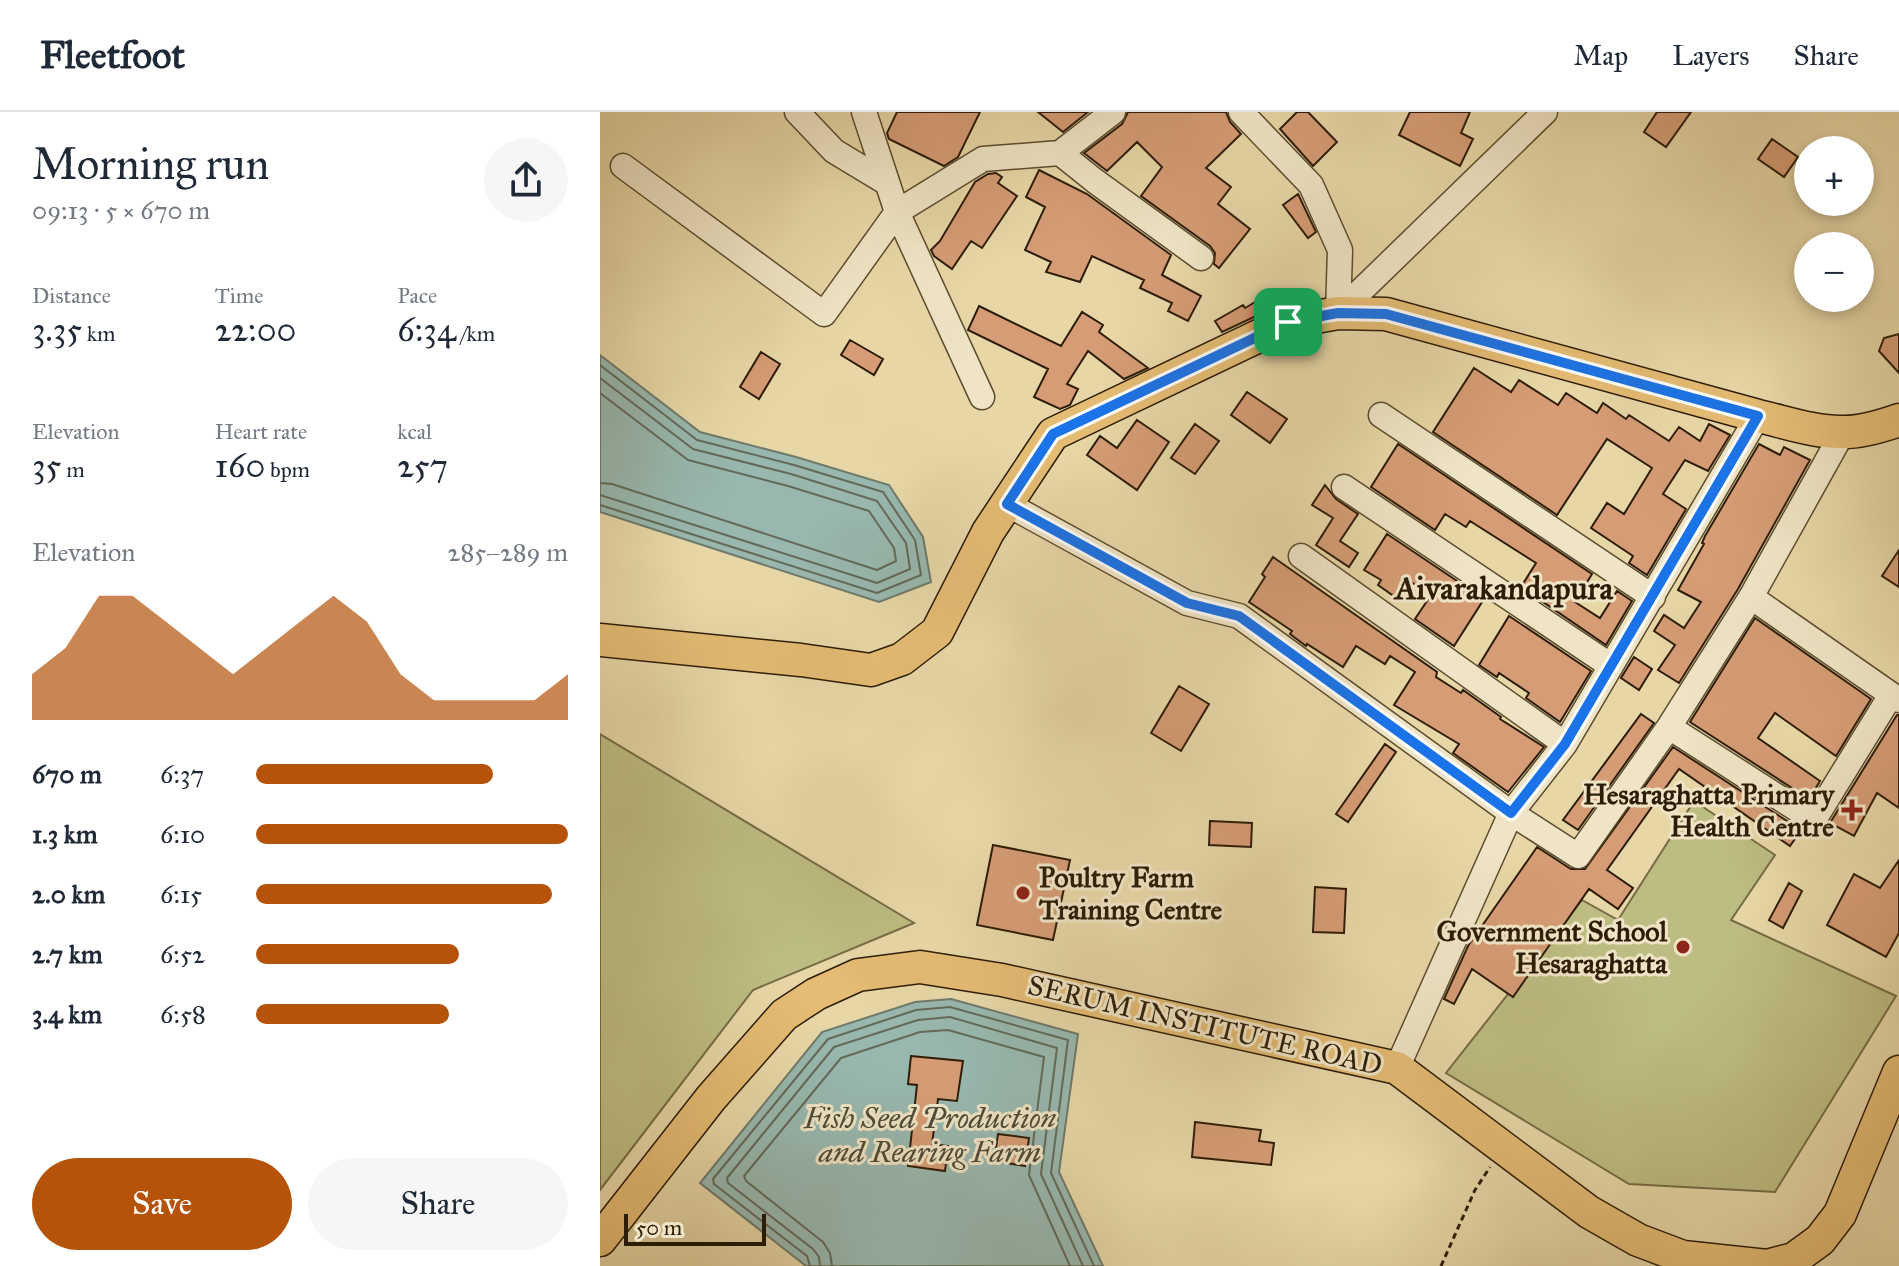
<!DOCTYPE html>
<meta charset="utf-8">
<style>
:root{--surface:#fff;--page:#f6f6f7;--text:#1f2937;--muted:#747a83;--line:#e0e1e3;--accent:#b45309}
body{margin:0;font-family:"IM FELL Great Primer",serif;background:var(--page);color:var(--text);height:100vh;display:flex;flex-direction:column;font-size:30px;white-space:nowrap}
*{box-sizing:border-box;margin:0}
p{font-size:26px;color:var(--muted)}
.icon{flex:none;width:44px;height:44px;fill:none;stroke:currentColor;stroke-width:2;stroke-linecap:round;stroke-linejoin:round}
.map{position:relative;flex:1;overflow:hidden}
.sheet{display:flex;flex-direction:column;background:var(--surface);width:600px}
.sheet>*{flex:none}
.controls{position:absolute;left:1194px;top:24px;display:grid;gap:16px}
.controls a{display:grid;place-items:center;width:80px;height:80px;border-radius:50%;background:var(--surface);box-shadow:0 4px 12px #0003;font-size:40px}
.scale{position:absolute;left:24px;bottom:20px;width:142px;box-sizing:border-box;padding-left:8px;border:4px solid #2e1d06;border-top:0;font-size:22px;line-height:28px;white-space:nowrap;color:#2e1d06;-webkit-text-stroke:6px #efe5c6;paint-order:stroke}
.pin{position:absolute;display:grid;place-items:center;width:68px;height:68px;color:#fff;margin:-34px;border-radius:16px;box-shadow:0 4px 12px #0006}
.round{display:grid;place-items:center;flex:none;width:84px;height:84px;border-radius:42px;background:var(--page)}
.head{display:flex;align-items:center;justify-content:space-between;height:136px;padding:0 32px}
h1{font-size:44px;font-weight:600;line-height:60px}
.stats{display:grid;grid-template-columns:repeat(3,1fr);gap:12px;height:136px;padding:8px 32px}
.stats div{display:grid;align-content:center}
.stats b{font-size:34px;font-weight:600}
.stats small{font-size:22px;font-weight:400}
.stats p{font-size:22px}
.chart{height:224px;padding:16px 32px}
.chart p{display:flex;justify-content:space-between}
.chart svg{width:100%;height:144px;margin-top:8px;fill:var(--accent);opacity:.7}
.primary-button{display:flex;gap:16px;margin-top:auto;padding:16px 32px}
.primary-button a{flex:1;height:92px;border-radius:48px;background:var(--accent);color:#fff;font-size:32px;font-weight:600;line-height:92px;text-align:center}
.primary-button a+a{background:var(--page);color:var(--text)}
ul{padding:0 32px;list-style:none;font-size:26px}
li{display:grid;grid-template-columns:128px 96px 1fr;align-items:center;height:60px}
li i{height:20px;border-radius:10px;background:var(--accent)}
header{display:flex;align-items:center;gap:48px;box-sizing:border-box;height:112px;padding:0 40px;background:var(--surface);border-bottom:2px solid var(--line)}
header strong{font-size:38px}
nav{display:flex;gap:44px;margin-inline-start:auto;font-size:28px}
main{display:flex;flex:1;min-height:0}
.map>svg:first-child{display:block}
.green{fill:#bdbc82;stroke:#766c44;stroke-width:2}
.water{fill:#98b8af;stroke:#6e7a6b;stroke-width:2}
.lines{fill:none;stroke-linecap:round;stroke-linejoin:round}
.shore{stroke:#636a5a;stroke-width:2}
.building{fill:#d59c75;stroke:#2e1d06;stroke-width:2}
.minor-casing{stroke:#5c4c2e;stroke-width:27}
.major-casing{stroke:#2e1d06;stroke-width:35}
.path{stroke:#2e1d06;stroke-width:3;stroke-dasharray:6 4;stroke-linecap:butt}
.minor{stroke:#efe5c6;stroke-width:24}
.major{stroke:#e4bc74;stroke-width:32}
.route-casing{stroke:#fff;stroke-width:16}
.route{stroke:#1a73e8;stroke-width:10}
.poi-dot{fill:#8f2418;stroke:#efe5c6;stroke-width:3}
.labels{text-anchor:middle;dominant-baseline:central;stroke-width:6;stroke-linejoin:round;paint-order:stroke}
.poi-label{font-size:28px;font-weight:bold;fill:#2e1d06;stroke:#efe5c6;text-anchor:end}
.street-label{font-size:28px;fill:#2e1d06;stroke:#efe5c6}
.water-label{font-size:30px;font-style:italic;fill:#4e4c39;stroke:#efe5c6}
.quarter-label{font-size:32px;font-weight:bold;fill:#2e1d06;stroke:#efe5c6}
</style>
<header>
<strong>Fleetfoot</strong>
<nav><a>Map</a><a>Layers</a><a>Share</a></nav>
</header>
<main>
<section class="sheet">
<div class="head"><div><h1>Morning run</h1><p>09:13 · 5 × 670 m</p></div><a class="round"><svg class="icon" aria-label="share" viewBox="0 0 24 24"><path d="M12 15V3M7 8l5-5 5 5M5 13v7h14v-7"/></svg></a></div>
<div class="stats">
<div><p>Distance</p><b>3.35<small> km</small></b></div>
<div><p>Time</p><b>22:00</b></div>
<div><p>Pace</p><b>6:34<small> /km</small></b></div>
</div>
<div class="stats">
<div><p>Elevation</p><b>35<small> m</small></b></div>
<div><p>Heart rate</p><b>160<small> bpm</small></b></div>
<div><p>kcal</p><b>257</b></div>
</div>
<div class="chart"><p><span>Elevation</span>285–289 m</p>
<svg viewBox="0 0 160 44" preserveAspectRatio="none"><path d="M0 44V30L10 22L20 6L30 6L40 14L50 22L60 30L70 22L80 14L90 6L100 14L110 30L120 38L130 38L140 38L150 38L160 30V44z"/></svg>
</div>
<ul>
<li><b>670 m</b>6:37<i style="width:76%"></i></li>
<li><b>1.3 km</b>6:10<i style="width:100%"></i></li>
<li><b>2.0 km</b>6:15<i style="width:95%"></i></li>
<li><b>2.7 km</b>6:52<i style="width:65%"></i></li>
<li><b>3.4 km</b>6:58<i style="width:62%"></i></li>
</ul>
<div class="primary-button"><a>Save</a><a>Share</a></div>
</section>
<div class="map">
<svg width="1299" height="1154" viewBox="0 0 1299 1154">
<rect width="100%" height="100%" fill="#e7d7a7"/>
<filter id="stains"><feTurbulence type="fractalNoise" baseFrequency=".0025" numOctaves="4"/><feColorMatrix values="0 0 0 0 .2 0 0 0 0 .09 0 0 0 0 .02 0 0 0 .5 -.17"/></filter>
<radialGradient id="worn" r=".72"><stop offset=".6" stop-color="#630" stop-opacity="0"/><stop offset="1" stop-color="#630" stop-opacity=".3"/></radialGradient>
<path class="green" d="M0,622L314,811L153,878L0,1078Z
M1094,689L1175,743L1131,808L1296,884L1175,1080L1029,1072L846,961L982,788L1018,808Z"/>
<path class="water" d="M0,243L100,320L196,345L289,373L323,425L331,470L279,490L0,400Z
M351,887L478,922L459,1060L503,1154H206L100,1071L222,920L315,890Z"/>
<g class="lines">
<path class="shore" d="M0,253L97,328L194,353L283,380L315,428L321,463L277,481L0,393
M0,266L93,337L191,362L277,389L306,431L310,457L277,471L0,383
M0,281L88,348L188,374L269,399L294,436L296,449L277,458L12,372L0,371
M210,1154L207,1144L114,1072L113,1067L228,927L316,898L350,895L468,928L451,1061L494,1154
M220,1154L219,1145L213,1137L128,1071L127,1066L234,935L318,908L350,905L457,936L441,1062L483,1154
M232,1154L230,1141L223,1130L146,1069L144,1064L241,946L320,920L348,918L444,945L429,1063L470,1154"/>
</g>
<path class="building" d="M297,0H380L358,45L344,54L289,27L287,21Z
M438,0H488L463,20Z
M528,0H626L630,10L641,22L606,56L631,75L618,92L650,117L619,156L614,152L615,141L610,134L541,84L562,55L537,30L507,59L484,41L522,12Z
M697,0H708L737,30L713,54L680,17Z
M810,0H870L861,21L873,27L860,54L799,23Z
M1057,0H1091L1066,35L1044,20Z
M1172,27L1198,45L1184,65L1158,47Z
M439,58L487,82L571,143L562,163L601,184L588,209L568,199L572,191L540,176L544,168L492,144L480,170L446,160L451,150L425,138L445,95L426,85Z
M396,61L402,65L398,71L417,84L382,136L371,129L352,157L334,144L331,138L340,129L375,70L388,62Z
M698,82L716,120L708,126L683,93Z
M662,186L669,198L622,220L615,209L643,193L645,196Z
M379,194L461,234L482,200L503,213L499,220L548,256L524,267L488,239L467,272L478,277L470,293L460,297L434,285L448,257L368,218Z
M1299,222V261L1279,239L1284,226Z
M250,228L283,247L274,263L241,243Z
M161,240L180,252L159,287L140,275Z
M874,256L911,280L919,268L958,293L966,281L997,301L1003,291L1026,307L1029,303L1069,329L1079,315L1100,329L1109,312L1130,323L1108,359L1085,348L1063,382L1086,397L1047,463L1029,451L1033,444L991,416L1007,391L1024,402L1052,356L1007,327L957,403L833,320Z
M647,280L687,307L670,331L631,303Z
M537,308L569,330L537,378L487,343L500,324L517,336Z
M595,312L619,329L595,362L571,346Z
M798,332L992,462L975,490L1000,506L1017,479L1032,489L1006,533L921,475L936,451L870,409L866,415L845,402L835,418L771,375Z
M1159,332L1180,343L1184,335L1210,348L1138,477L1079,571L1058,558L1075,533L1054,519L1064,503L1084,516L1101,490L1078,478L1104,432L1102,431L1105,424Z
M725,373L736,387L758,402L740,429L758,441L749,455L716,433L733,406L712,393Z
M787,422L884,487L854,534L815,507L831,483L806,467L795,485L778,473L781,468L764,458Z
M1299,438V475L1282,464Z
M673,445L837,560L836,565L861,581L863,578L901,605L900,607L944,635L908,680L853,641L859,632L794,593L815,560L790,544L785,552L756,534L743,555L707,532L706,534L690,522L692,519L649,490L665,465L662,462Z
M909,504L991,559L960,610L926,586L929,581L899,561L897,565L879,553Z
M1155,506L1271,587L1236,644L1175,601L1158,626L1220,669L1209,687L1090,610Z
M1034,545L1052,557L1039,578L1021,566Z
M579,574L609,592L581,639L551,621Z
M1041,602L1054,611L978,718L963,708Z
M1297,603H1299V696L1277,681L1254,724L1230,711Z
M785,632L796,640L748,710L736,702Z
M1073,635L1201,718L1190,734L1079,657L1007,758L1033,776L1018,797L989,777L913,885L872,857L854,892L844,887L868,834L937,735L971,757H985Z
M610,709L652,711L651,735L609,733Z
M393,733L470,748L453,828L377,813Z
M1299,748V821L1286,845L1227,813L1254,762L1280,776Z
M1189,771L1202,779L1183,816L1169,808Z
M715,775L746,777L744,821L713,820Z
M311,944L363,949L357,989L338,987L332,1032L348,1034L345,1059L308,1054L317,973L308,972Z
M595,1010L661,1018L659,1029L674,1031L671,1053L592,1045Z
M398,1022L429,1026L425,1054L394,1049Z"/>
<g class="lines">
<g class="minor-casing">
<path id="minor" d="M197,0L234,39L287,71
M264,0L297,100L382,285
M641,0L711,73L740,138L738,201
M460,41L495,69L601,146
M23,54L224,202L297,100L383,47L460,41L513,0
M738,201L945,0
M781,303L1053,485
M744,375L1011,554
M407,392L587,491L639,504L911,701L978,744L1069,615L1151,485L1243,320
M701,444L965,632
M1151,485L1299,588
M1069,615L1214,708L1291,583
M797,956L911,701L965,632L1158,304"/>
</g>
<g class="major-casing">
<path id="major" d="M0,528L201,548L271,558L302,547L337,520L388,420L453,322L688,210L738,201L786,202L1158,304C1185,310 1216,321 1244,320C1262,320 1282,314 1299,308
M0,1128L111,986L184,903L216,882L258,863L320,855L402,868L797,956L989,1100L1038,1128L1083,1145L1167,1154L1194,1147L1220,1128L1240,1102L1299,960"/>
</g>
<path class="path" d="M841,1154L875,1078L890,1055"/>
<use href="#minor" class="minor"/>
<use href="#major" class="major"/>
</g>
<g class="lines">
<g class="route-casing">
<path id="route" d="M738,201L786,202L1158,304L965,632L911,701L639,504L587,491L407,392L453,322L688,210Z"/>
</g>
<use href="#route" class="route"/>
</g>
<g class="poi-dot">
<path d="M1248 686h8v8h8v8h-8v8h-8v-8h-8v-8h8z"/>
<circle cx="423" cy="781" r="8"/>
<circle cx="1083" cy="835" r="8"/>
</g>
<g class="labels">
<g class="poi-label">
<text x="1234" y="682">Hesaraghatta Primary<tspan x="1234" dy="32">Health Centre</tspan></text>
<text x="439" y="765" text-anchor="start">Poultry Farm<tspan x="439" dy="32">Training Centre</tspan></text>
<text x="1067" y="819">Government School<tspan x="1067" dy="32">Hesaraghatta</tspan></text>
</g>
<g class="street-label">
<text transform="translate(605 913) rotate(13)">SERUM INSTITUTE ROAD</text>
</g>
<g class="water-label">
<text x="330" y="1006">Fish Seed Production<tspan x="330" dy="34">and Rearing Farm</tspan></text>
</g>
<g class="quarter-label">
<text x="904" y="476">Aivarakandapura</text>
</g>
</g>
<rect width="100%" height="100%" filter="url(#stains)"/>
<rect width="100%" height="100%" fill="url(#worn)"/>
</svg>
<div class="controls">
<a>+</a>
<a>−</a>
</div>
<div class="scale">50 m</div>
<div class="pin" style="left:688px;top:210px;background:#1e9e55"><svg class="icon" aria-label="arrive" viewBox="0 0 24 24"><path d="M6 21V4h12l-3 4 3 4H6"/></svg></div>
</div>
</main>
